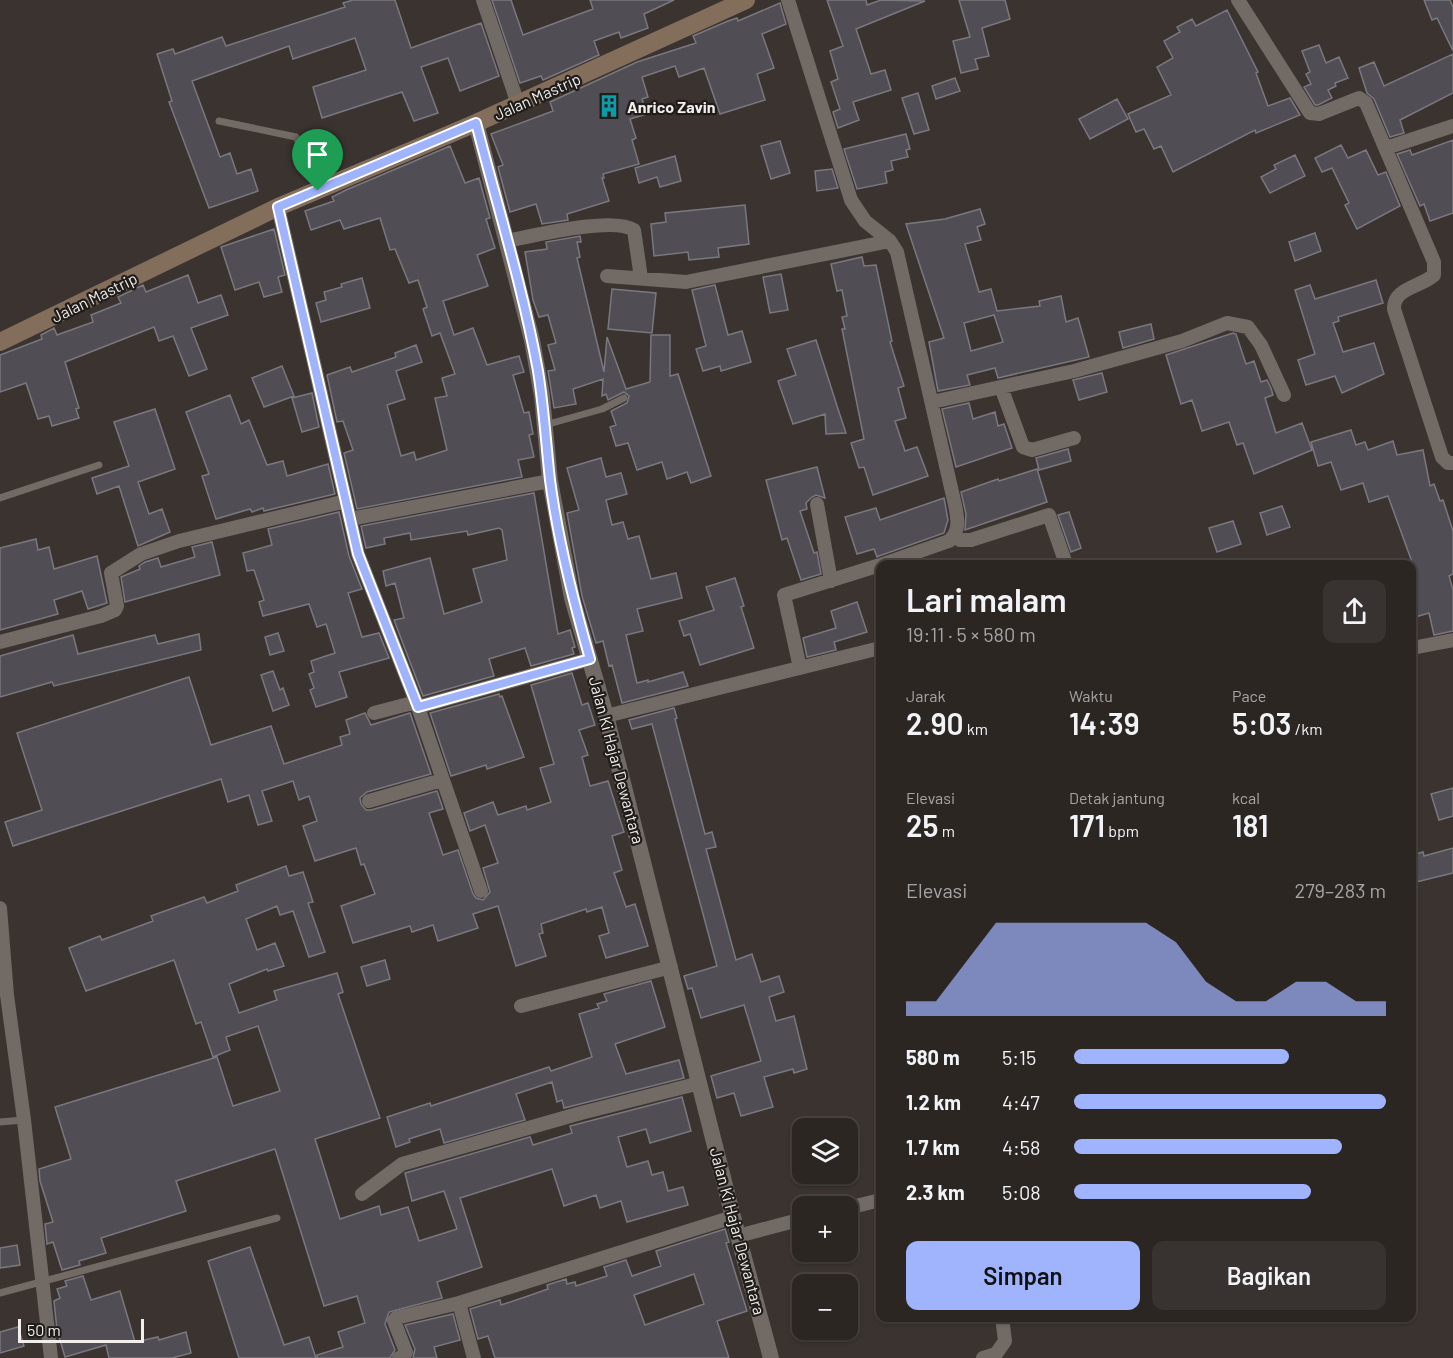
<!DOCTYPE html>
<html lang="id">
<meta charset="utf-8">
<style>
:root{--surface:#2c2623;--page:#383230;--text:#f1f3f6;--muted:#a6a5a6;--line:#484341;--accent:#a0b3fd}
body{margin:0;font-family:Barlow,sans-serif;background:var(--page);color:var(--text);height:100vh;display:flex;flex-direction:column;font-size:22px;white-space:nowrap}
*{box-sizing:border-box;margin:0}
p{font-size:20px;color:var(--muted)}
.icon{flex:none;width:33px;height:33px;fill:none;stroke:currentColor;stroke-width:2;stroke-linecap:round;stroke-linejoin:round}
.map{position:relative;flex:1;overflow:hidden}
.sheet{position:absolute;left:876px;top:560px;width:540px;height:762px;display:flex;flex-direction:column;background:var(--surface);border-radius:12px;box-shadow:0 2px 4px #0004,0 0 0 2px var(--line)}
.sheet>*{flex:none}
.fabs{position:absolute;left:792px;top:1118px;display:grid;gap:12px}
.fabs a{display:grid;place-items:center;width:66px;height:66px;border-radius:12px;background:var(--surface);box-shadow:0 2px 4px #0004,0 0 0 2px var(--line);font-size:30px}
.scale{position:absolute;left:18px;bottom:15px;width:126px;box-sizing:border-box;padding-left:6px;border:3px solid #f2eeeb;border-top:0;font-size:16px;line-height:21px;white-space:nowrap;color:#f2eeeb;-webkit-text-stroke:4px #1f1c1a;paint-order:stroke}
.pin{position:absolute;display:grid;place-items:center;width:51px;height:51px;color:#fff;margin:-62px -26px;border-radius:50% 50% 50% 0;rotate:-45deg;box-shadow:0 0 6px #0007}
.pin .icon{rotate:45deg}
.round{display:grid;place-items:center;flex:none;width:63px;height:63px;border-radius:12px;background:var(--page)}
.head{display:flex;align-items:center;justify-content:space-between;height:102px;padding:0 30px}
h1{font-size:33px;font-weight:600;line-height:45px}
.stats{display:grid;grid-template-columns:repeat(3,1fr);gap:9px;height:102px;padding:6px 30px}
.stats div{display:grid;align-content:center}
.stats b{font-size:30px;font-weight:600}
.stats small{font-size:16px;font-weight:400}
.stats p{font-size:16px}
.chart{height:168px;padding:12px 30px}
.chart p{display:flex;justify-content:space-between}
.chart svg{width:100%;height:108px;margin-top:6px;fill:var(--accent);opacity:.7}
.button{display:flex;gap:12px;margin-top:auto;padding:12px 30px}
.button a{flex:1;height:69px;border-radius:12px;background:var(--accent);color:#111;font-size:24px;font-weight:600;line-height:69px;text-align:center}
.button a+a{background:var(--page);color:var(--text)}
ul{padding:0 30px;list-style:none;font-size:20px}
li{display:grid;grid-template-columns:96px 72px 1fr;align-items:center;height:45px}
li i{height:15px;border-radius:8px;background:var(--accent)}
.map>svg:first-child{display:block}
.building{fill:#504d54;stroke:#7a787f;stroke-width:1.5;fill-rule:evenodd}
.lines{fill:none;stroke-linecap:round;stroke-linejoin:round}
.service{stroke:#716a65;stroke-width:7}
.minor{stroke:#716a65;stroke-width:14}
.tertiary{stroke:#716a65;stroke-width:16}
.secondary{stroke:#836e5c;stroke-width:18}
.route-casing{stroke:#fff;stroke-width:12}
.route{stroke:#a0b3fd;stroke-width:8}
.labels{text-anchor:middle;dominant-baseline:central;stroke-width:4.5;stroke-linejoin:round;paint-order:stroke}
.street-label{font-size:16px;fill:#f2eeeb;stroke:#1f1c1a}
.poi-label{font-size:16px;font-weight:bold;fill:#f2eeeb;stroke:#1f1c1a;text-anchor:start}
</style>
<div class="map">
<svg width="1453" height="1358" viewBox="0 0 1453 1358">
<rect width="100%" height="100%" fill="#3a332f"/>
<path class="building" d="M353,0H395L411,48L481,23L499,76L460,91L448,58L421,67L438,113L414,121L402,92L322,118L313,87L366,70L355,38L293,59L289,46L192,81L220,157L230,153L237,174L251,169L258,191L209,208L169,102L172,101L157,54L173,49L175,54L222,37L226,46L345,7L343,3Z
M492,0H511L523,35L593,9L590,0H674L644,14L648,28L621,38L619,32L594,41L599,55L543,80L541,76L520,83Z
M827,0H866L867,5L881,0L925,1L856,29L871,74L885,70L891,90L853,102L859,120L838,128L833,112L840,109L831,82L838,79L830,51L843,46Z
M959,0H1005L1010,19L982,28L989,56L975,59L978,69L961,73L953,41L970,37Z
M1424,0H1450L1453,7V51L1437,18L1432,20Z
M780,3L786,24L762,34L774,68L757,74L765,100L720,114L704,68L679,77L675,66L642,77L648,97L642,99L647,114L630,119L636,138L632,140L639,164L603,174L604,178H602L609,201L567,214L568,220L542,224L536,204L510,212L498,167L503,165L491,134L553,111L550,102L637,62L696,43L693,36L728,21L737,18L738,21Z
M1227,10L1258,72L1256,73L1268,106L1290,98L1300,115L1256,133L1255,130L1173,172L1161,146L1154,149L1144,129L1136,132L1128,114L1171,95L1157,67L1173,58L1164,41L1180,32L1177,27L1192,19L1196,26Z
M1319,45L1326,63L1339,57L1348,78L1335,83L1336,86L1328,90L1332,98L1318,105H1315L1304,87L1311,84L1306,74L1310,72L1302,51Z
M1453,54V93L1400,120L1404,133L1390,137L1374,99L1367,93L1359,68L1374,62L1384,86Z
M955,78L960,91L936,99L932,86Z
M918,93L929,130L914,134L902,98Z
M1117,99L1128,119L1090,139L1079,119Z
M906,134L910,149L906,150L908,157L891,161L893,170L885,172L887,183L857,189L844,149Z
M1453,140V213L1430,221L1424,204L1420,206L1397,154L1410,150L1412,155Z
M780,141L790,173L771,179L761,146Z
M1341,145L1348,158L1366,150L1378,175L1386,172L1400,206L1357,229L1345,205L1349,203L1332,168L1322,172L1315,158Z
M450,146L465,183L479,178L490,218L486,219L495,248L477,255L488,286L443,301L454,335L473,328L487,365L519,356L524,372L513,375L524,413L529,412L533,434L529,435L534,457L518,460L522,477L357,509L344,453L353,450L343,421L337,422L327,375L350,367L352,372L396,357L395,353L416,345L422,362L396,371L405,399L387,405L401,456L414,452L416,460L447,450L435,398L447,396L442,378L455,374L440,333L432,336L423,309L427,307L418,280L409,283L395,249L390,250L380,218L344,229L340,220L311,230L305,211L334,201L332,197L346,190Z
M1295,155L1305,176L1270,193L1261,177L1276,169L1274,165Z
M675,156L681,181L660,187L657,177L639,183L635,168Z
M832,169L838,188L817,191L815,171Z
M745,205L749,244L718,248L719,257L689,260L688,252L654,256L651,224L666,222L665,213Z
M980,209L985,224L977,227L981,240L965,244L979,292L991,289L997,311L1040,306L1039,301L1061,296L1066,322L1078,318L1089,357L998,378L995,368L967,375L970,385L938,391L929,342L944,338L906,224L945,219ZM994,315L1003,342L971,351L964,323Z
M274,229L285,275L278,277L282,292L264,297L259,282L235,290L221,247Z
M1315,233L1321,251L1295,261L1289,242Z
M580,236L581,242H577L580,257L577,258L604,372L607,337L626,389L650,382L651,335H670V376L678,374L711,476L691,483L687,472L667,479L662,462L637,470L628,443L616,446L610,427L616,425L611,411L627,403L629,396L624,392L608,400L606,394L602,396L603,379L573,389L576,404L554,408L548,371L555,370L548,345L556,343L548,315L539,317L533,300L525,252L547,249L546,242Z
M862,257L864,266L876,265L892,341L890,342L904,386L898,388L906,418L895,421L905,451L917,447L928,476L873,495L864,467L859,468L851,443L864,439L842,329H845L842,317L847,316L842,290L837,291L831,264Z
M781,274L788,310L770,313L763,277Z
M188,275L198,303L221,295L228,315L191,328L207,369L189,376L173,336L159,341L154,327L65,362L79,408L76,409L79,418L52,426L49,416L38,419L26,383L0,392V355L42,339L41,335L54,328L57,335L93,322L91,315L121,303L118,297L143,285L146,292Z
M362,278L370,308L321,322L316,303L326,300L324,292L342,287L341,284Z
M1376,280L1383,303L1338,317L1339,321L1333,323L1343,352L1374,343L1384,374L1342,393L1335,376L1306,385L1298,360L1315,354L1295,290L1310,285L1315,299Z
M715,285L728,335L742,331L751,362L721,371L720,366L703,371L696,349L706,346L692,290Z
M612,289L656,293L652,333L608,329Z
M1151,324L1154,339L1123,348L1119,332Z
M1233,333L1236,334L1246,364L1254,361L1261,382L1267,380L1271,388L1273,395L1265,398L1276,433L1302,423L1312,450L1254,474L1243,443L1237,445L1229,422L1202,431L1192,400L1181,404L1166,355Z
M816,340L838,409L846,433L826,434L825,414L793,424L778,381L796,375L787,349Z
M282,366L294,396L264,407L252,378Z
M1102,373L1107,392L1079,400L1073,380Z
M312,393L319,427L302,432L292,398Z
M230,395L241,424L249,420L267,465L283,461L287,476L328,464L335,494L264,511L263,508L252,512L250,509L216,519L202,476L209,474L186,412Z
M969,403L973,419L995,412L998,426L1004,424L1012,448L956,467L942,409Z
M155,409L175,469L138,482L149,514L162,509L170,532L138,546L119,486L97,494L92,478L129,466L114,422Z
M1351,430L1356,445L1365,442L1368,450L1393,441L1397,455L1423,450L1430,486L1434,484L1440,501L1443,500L1453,531V574L1449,576L1453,590V631L1434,635L1429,613L1412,618V562L1388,496L1369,502L1363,483L1341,490L1331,462L1318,466L1311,442Z
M1068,449L1071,461L1039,470L1036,458Z
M601,458L606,477L621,473L627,494L606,500L612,525L623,522L628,539L639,536L651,579L676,573L682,598L637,609L643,631L626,635L637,683L648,680V682L683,672L688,686L622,703L612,665L609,666L603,641L596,643L582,596L567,513L579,510L567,468Z
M817,467L825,498L816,495L812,497L806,503L807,509L800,511L814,553L817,552L821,574L801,580L787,538L782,540L766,480Z
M1037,469L1047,502L965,530L966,514L961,492L998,479L999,481Z
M534,493L558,634L570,630L575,647L572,648L574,654L531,666L525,648L489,659L494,676L423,696L394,620L404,618L395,583L386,586L383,571L430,558L444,614L482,602L473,569L507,560L502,530L499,528L468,535L467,531L411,540L410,533L384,538L385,544L366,548L361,526Z
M944,498L948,520L944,533L879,556L877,557L874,549L857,554L845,517L876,508L880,520Z
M1282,506L1290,527L1267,535L1260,513Z
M339,512L349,556L362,589L348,593L362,637L379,633L389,658L339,672L347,697L316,707L310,690L314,688L309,674L314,672L311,661L335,653L326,624L317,627L309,604L263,616L259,602L264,600L254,570L247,571L243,553L272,545L268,529Z
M1069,512L1081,548L1071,552L1058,515Z
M1233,521L1241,544L1217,552L1209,528Z
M36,539L38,550L49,547L54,569L97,556L107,603L88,609L82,591L54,600L58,614L0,630V548Z
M212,542L220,575L125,602L121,577L140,569L139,566L145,562L158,558L161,567L195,557L192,547Z
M735,578L744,606L741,607L754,648L700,665L690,634L684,636L679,621L714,610L706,587Z
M857,602L867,632L834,642L836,650L807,657L803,638L836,628L831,611Z
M278,633L284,651L270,655L265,637Z
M199,634L201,650L54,686L52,682L0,697V656L73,635L78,654L155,635L158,644Z
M273,671L280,690L283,688L289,705L273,711L261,675Z
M572,673L582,705L588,703L595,725L579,730L588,755L582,757L590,786L608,781L624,832L612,836L622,870L614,873L626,907L635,904L648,946L606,958L599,936L609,933L602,907L587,912L586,909L541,924L543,933L539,934L546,956L516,966L498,906L473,914L478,928L438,941L433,925L412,932L410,926L353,943L341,906L375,894L364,864L361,865L356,848L315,861L303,826L317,821L309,796L299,800L293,781L262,791L272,821L258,825L249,795L228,802L221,779L13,846L5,822L42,810L17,733L189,677L211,745L271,726L284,764L342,745L340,737L350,734L346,720L365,713L371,725L410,713L431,774L367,792L360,798L361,804L366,810H371L437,791L443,809L429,813L443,855L458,850L473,894L476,898L483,900L490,892L483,868L498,863L485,825L470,831L464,813L493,802L498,815L526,806L527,810L551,802L540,768L554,764L531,685Z
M499,694L500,697L502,696L524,757L487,769L486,765L451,776L430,713Z
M674,708L677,718L675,719L705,834L712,832L716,847L706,849L736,960L752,954L761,982L779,976L784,992L769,997L776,1021L794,1016L807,1069L794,1073L793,1069L764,1077L773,1107L741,1116L734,1093L717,1098L711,1076L761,1061L744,1005L701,1018L692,988L688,989L684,976L717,966L652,724L632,729L629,720Z
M1453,788V816L1439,820L1431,794Z
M1453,848V873L1412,883V855L1423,852L1424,856Z
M286,866L289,876L303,872L313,902L308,903L325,952L309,957L293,911L280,915L277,906L246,919L257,950L275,943L284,966L268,971L267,969L229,984L239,1013L277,1000L274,991L337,973L343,992L338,994L380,1118L315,1139L340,1219L379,1206L381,1215L408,1207L419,1241L457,1229L444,1191L412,1201L405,1173L530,1137L533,1145L572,1133L570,1126L682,1097L691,1131L650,1143L646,1129L618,1137L627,1167L648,1161L652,1175L663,1172L668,1191L683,1187L688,1205L627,1222L621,1201L600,1208L596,1195L564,1206L552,1169L460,1198L482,1267L437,1282L442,1298L389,1312L385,1324L395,1350L390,1358H317V1355L343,1347L338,1332L365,1323L357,1296L324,1306L275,1149L176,1181L186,1211L101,1238L106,1253L79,1261L80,1265L62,1270L53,1242L47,1244L45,1224L53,1222L40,1181L39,1169L71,1159L55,1107L217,1057L233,1106L280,1091L258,1026L226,1037L230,1050L213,1057L201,1022L196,1024L174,960L86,991L69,948L100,936L102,940L153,921L151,916L204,897L207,903L238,891L236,885Z
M385,960L390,979L367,986L361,967Z
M651,981L665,1027L615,1044L626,1074L679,1060L684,1078L564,1108L562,1100L557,1102L552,1082L516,1094L525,1120L444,1143L440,1129L409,1139L410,1142L396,1147L387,1117L430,1103L431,1106L549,1067L551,1071L592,1057L579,1014L599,1008L597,1004L607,1001L604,994Z
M725,1229L729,1242L726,1243L747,1311L717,1321L729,1358H495L488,1336L478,1339L470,1309L500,1300L501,1305L528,1296L548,1289L547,1285L566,1279L567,1284L575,1282L576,1286L607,1276L604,1267L626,1260L632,1276L661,1266L656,1251ZM694,1274L704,1304L645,1325L634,1295Z
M17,1245L20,1265L0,1268V1248Z
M250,1247L284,1345L309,1337L316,1358H239L208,1261Z
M83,1276L91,1300L120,1291L135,1342L158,1337L159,1340L186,1332L191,1353L172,1358H109L106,1345L65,1357L57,1330L54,1301L60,1298L57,1289L67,1286L65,1281Z
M453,1314L460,1340L434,1347L437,1358H413L415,1349L405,1325Z
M18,1327L24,1346L0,1353V1332Z"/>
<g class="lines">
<path class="service" d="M219,121L296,137L317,188
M545,425L602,409L624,398
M0,498L99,465
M0,1122L24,1120
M0,1293L277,1218"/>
<path class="minor" d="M483,0L518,104
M788,0L851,200L865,221L890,241L897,252L955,505C958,519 960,531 949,541L883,564
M1238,0L1310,113L1319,114L1359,98L1366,103L1434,262V275C1421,287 1393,288 1394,309L1442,457L1448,463H1453
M1386,148L1453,126
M278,207L358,554L418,707L590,659
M506,241C533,236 613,216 634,230L641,278
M607,276L686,282L890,241
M1001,387L1023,447L1032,450L1074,438
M932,402L1074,371L1182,341L1227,323L1248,327L1261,345L1284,395
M817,504L831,581
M350,519L550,481
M955,536L960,540H971L1049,515L1066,564
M0,642L101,616L115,610L117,606L111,573L141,554L179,541L346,501
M1412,648L1453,640
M800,668L784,595L880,565
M418,707L481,891
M374,713L416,702
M606,716L880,648
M369,801L442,780
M0,908L7,995L24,1120L51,1358
M521,1006L671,967
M362,1194L402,1164L581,1113L700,1083
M848,1208L880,1200
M738,1236L802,1219
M459,1303L474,1358
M399,1358L404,1356L406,1352L394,1321L396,1318L459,1303L733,1217
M983,1358L996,1354L1005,1341L1002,1317"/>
<path class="tertiary" d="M476,123L532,340L542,396L550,481L572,598L606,716L733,1217L771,1358"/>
<path class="secondary" d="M0,342L278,207L476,123L746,0"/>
</g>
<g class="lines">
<g class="route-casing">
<path id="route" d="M476,123C497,205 523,288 538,371C544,408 546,444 550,480C558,541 573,600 590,659L418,707L358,554L278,207Z"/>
</g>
<use href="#route" class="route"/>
</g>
<defs>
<g id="building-bare" transform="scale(1.8)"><path d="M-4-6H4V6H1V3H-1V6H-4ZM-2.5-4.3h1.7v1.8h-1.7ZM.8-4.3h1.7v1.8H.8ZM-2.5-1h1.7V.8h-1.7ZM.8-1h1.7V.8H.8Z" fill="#0f9aa8" stroke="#1f1c1a" stroke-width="2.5" paint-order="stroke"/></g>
</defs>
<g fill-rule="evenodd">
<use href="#building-bare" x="609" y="106"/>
</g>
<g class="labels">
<g class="street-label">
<text transform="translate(537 96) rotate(-24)">Jalan Mastrip</text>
<text transform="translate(94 297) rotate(-26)">Jalan Mastrip</text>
<text transform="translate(617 760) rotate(75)">Jalan Ki Hajar Dewantara</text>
<text transform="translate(738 1231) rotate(75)">Jalan Ki Hajar Dewantara</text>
</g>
<g class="poi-label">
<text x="627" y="106">Anrico Zavin</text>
</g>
</g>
</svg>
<div class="fabs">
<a><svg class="icon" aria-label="layers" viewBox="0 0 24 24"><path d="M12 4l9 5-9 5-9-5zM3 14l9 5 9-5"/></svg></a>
<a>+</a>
<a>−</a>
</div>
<div class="scale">50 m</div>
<div class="pin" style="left:318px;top:191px;background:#1e9e55"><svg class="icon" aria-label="arrive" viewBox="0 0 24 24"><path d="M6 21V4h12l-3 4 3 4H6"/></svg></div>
<section class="sheet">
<div class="head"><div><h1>Lari malam</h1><p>19:11 · 5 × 580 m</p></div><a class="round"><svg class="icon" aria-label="share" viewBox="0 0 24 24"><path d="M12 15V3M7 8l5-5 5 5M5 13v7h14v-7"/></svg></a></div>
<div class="stats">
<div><p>Jarak</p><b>2.90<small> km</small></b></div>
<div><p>Waktu</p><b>14:39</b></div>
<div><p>Pace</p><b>5:03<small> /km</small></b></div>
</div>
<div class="stats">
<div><p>Elevasi</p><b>25<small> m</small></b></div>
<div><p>Detak jantung</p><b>171<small> bpm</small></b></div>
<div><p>kcal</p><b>181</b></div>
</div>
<div class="chart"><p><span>Elevasi</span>279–283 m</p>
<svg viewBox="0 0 160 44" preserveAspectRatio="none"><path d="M0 44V38L10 38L20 22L30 6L40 6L50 6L60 6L70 6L80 6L90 14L100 30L110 38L120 38L130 30L140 30L150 38L160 38V44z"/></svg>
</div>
<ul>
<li><b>580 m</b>5:15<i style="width:69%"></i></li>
<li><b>1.2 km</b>4:47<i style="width:100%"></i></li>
<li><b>1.7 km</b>4:58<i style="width:86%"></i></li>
<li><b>2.3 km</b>5:08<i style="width:76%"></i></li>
</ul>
<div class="button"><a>Simpan</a><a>Bagikan</a></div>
</section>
</div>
